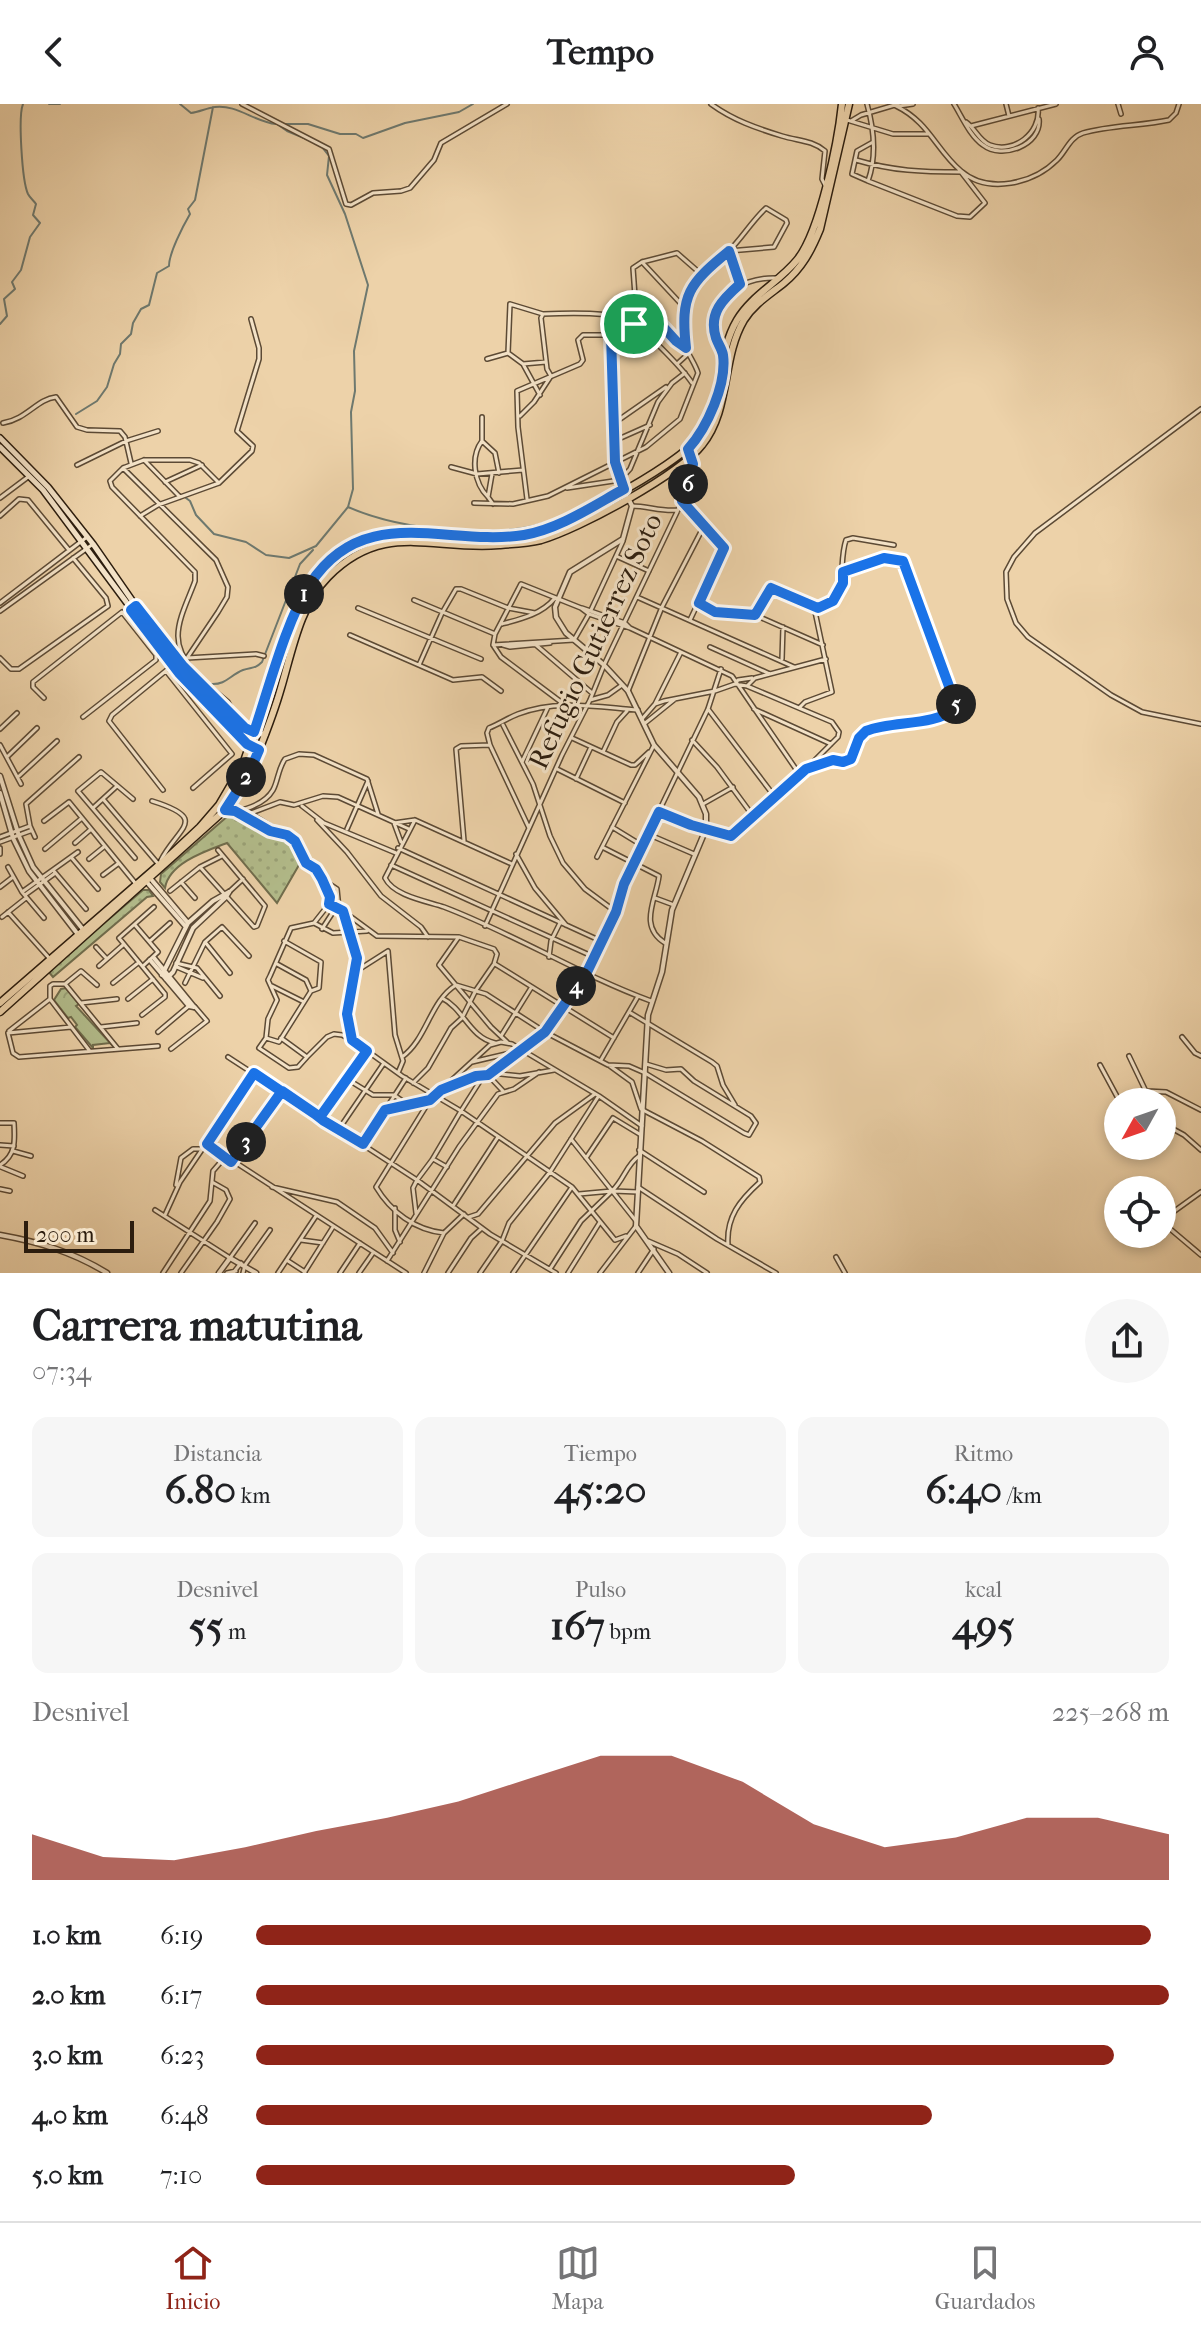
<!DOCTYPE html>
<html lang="es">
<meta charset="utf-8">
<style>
:root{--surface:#fff;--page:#f6f6f6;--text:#202124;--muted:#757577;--line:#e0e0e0;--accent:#8f2418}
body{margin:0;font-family:"IM FELL French Canon",serif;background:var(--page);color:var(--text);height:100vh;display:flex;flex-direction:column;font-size:30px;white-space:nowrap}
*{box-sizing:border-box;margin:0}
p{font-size:26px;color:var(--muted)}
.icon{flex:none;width:44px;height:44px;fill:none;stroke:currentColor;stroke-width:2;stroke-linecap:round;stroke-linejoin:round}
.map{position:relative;height:1169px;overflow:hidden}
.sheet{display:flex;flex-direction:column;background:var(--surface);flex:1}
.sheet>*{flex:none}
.needle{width:52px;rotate:230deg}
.fabs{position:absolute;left:1104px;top:984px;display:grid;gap:16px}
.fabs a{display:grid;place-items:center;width:72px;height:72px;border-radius:50%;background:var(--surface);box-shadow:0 4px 12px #0003;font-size:40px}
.scale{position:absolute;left:24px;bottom:20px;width:110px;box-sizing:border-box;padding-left:8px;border:4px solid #2c1d0e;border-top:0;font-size:22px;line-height:28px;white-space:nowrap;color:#2c1d0e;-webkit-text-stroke:6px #f3e2c7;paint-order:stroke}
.pin{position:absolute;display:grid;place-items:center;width:68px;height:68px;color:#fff;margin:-34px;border:4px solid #fff;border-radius:50%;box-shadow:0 2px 8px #0007}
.km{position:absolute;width:40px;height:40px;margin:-20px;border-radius:50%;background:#222;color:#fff;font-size:22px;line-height:40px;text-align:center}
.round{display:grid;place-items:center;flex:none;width:84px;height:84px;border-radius:42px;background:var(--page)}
.head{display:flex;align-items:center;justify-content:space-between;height:136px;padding:0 32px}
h1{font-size:44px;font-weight:700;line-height:60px}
.figures{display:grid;grid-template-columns:repeat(3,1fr);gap:12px;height:136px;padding:8px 32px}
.figures div{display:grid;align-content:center;border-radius:16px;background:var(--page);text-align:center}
.figures b{font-size:40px;font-weight:700}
.figures small{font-size:22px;font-weight:400}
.figures p{font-size:22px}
.chart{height:224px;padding:16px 32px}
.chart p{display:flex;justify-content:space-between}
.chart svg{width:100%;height:144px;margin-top:8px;fill:var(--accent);opacity:.7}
ul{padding:0 32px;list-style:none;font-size:26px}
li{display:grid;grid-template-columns:128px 96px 1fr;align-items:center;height:60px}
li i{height:20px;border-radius:10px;background:var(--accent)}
header{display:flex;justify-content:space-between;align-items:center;height:104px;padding:0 32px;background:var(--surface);font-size:36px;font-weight:700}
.menu{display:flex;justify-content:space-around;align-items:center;height:112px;border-top:2px solid var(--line);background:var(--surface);font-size:22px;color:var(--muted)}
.menu a{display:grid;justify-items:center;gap:4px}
.menu .selected{color:var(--accent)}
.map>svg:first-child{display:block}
.grass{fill:url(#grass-dots);stroke:#706d4d;stroke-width:2}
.park{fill:url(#park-crowns);stroke:#706d4d;stroke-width:2}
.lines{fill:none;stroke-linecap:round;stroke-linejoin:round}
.stream{stroke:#6e796f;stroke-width:2}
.minor-casing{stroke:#5c4a35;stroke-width:6}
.tertiary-casing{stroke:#5c4a35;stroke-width:7}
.secondary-casing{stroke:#2c1d0e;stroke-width:8}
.primary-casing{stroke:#2c1d0e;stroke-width:9}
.minor{stroke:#f3e2c7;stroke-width:3}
.tertiary{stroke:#f3e2c7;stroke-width:4}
.secondary{stroke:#f3e2c7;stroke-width:5}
.primary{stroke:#edd2a9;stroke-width:6}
.route-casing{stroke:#fff;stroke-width:16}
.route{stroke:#1a73e8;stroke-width:10}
.labels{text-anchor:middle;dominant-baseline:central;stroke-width:6;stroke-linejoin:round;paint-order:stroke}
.street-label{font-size:28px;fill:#2c1d0e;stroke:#f3e2c7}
</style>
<header><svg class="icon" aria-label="back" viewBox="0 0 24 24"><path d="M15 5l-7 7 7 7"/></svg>Tempo<svg class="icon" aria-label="person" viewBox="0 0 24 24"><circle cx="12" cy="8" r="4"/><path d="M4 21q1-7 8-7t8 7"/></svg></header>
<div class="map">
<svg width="1201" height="1169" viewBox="0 0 1201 1169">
<defs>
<pattern id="grass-dots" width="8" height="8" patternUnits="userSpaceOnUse" patternTransform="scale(2)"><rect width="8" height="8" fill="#b3bd8c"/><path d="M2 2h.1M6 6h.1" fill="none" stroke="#9aa278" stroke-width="1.8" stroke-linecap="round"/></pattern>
<pattern id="park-crowns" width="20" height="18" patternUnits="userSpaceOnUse" patternTransform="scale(2)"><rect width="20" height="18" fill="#b3bd8c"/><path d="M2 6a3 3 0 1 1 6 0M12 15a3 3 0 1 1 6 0" fill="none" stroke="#9aa278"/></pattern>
</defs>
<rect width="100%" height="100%" fill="#edd2a9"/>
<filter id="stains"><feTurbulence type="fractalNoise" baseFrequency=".0025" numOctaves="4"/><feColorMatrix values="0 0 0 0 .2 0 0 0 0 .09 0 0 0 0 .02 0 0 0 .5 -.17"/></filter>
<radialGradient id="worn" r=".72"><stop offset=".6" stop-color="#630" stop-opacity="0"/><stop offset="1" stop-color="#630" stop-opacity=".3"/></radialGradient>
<path class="grass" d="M229,711C235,711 291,732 294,736C298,741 299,748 303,754L277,799L227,739C206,747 169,759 165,784L160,778L161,770Z
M143,786H149L153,792L147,793L53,873L48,867Z"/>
<path class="park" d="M66,884L79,900L76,902L113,942L110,939L93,941V944L75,923L77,921L71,913L68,914L54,896L61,885Z"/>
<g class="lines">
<path class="stream" d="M49,0H60
M180,0L191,9C199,8 207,4 215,3C236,0 255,18 276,20
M277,20L287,27L309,36
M282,20H308L340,30H356L363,34L405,19L459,8L473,0
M0,220L7,212L4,195L15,185L12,178L21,166L30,133L40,119L33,111L36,100C34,97 30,94 28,90C22,77 18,12 23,0
M76,310L97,297L107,283L114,260L120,250L121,240L131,230L133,219L141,205L149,201L157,169L169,162C169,149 183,122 190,110L188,105L195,96L213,3
M186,394L190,397L196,411L214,430L246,438L266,451L289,454L316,442L348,403L353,385L351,308L355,287L354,247L368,181L345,110L327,71L329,52L322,43
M348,403C400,426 499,437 553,416C575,408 597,394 618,382
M211,580C226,581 230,571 243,566C252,563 255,565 262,558L300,460L313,446"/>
<g class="minor-casing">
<path id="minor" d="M242,0L329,45L346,100L351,101L373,89L401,87L410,84L434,56L441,39L507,0
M711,0C733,16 756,24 782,32C798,37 812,36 825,47L822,75L825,81
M954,0C962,13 970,32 983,41C1002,56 1042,41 1039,15
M1006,0L1009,12
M1118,0L1121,10
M896,2C929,18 936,46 961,67C989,91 1034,79 1057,56C1066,47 1070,33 1083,29C1110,21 1141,22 1169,16L1176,9L1179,0
M899,2L913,0
M847,16L893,30H929
M851,17L861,11L898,0
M966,18C975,24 979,37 990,41C1014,50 1041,29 1038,4
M971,22L1056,0
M856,56C893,67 922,68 961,68L985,99L970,113L957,112L868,77C877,52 874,25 867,0
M868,77L852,70L857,47L873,38
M729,147L740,180
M642,158L683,202
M636,220L645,215L655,214
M611,231L615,358L624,385
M686,244L676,237L635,192L633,164L642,158L677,149L701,170
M723,251C719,241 713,231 713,221C712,188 750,173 777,174
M487,255L508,249
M523,260L546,258
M677,260L689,249
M551,272L547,265L541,214L543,210C565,209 604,208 625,214C639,219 683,265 692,279
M672,279L685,269
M540,291L523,260L508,249L510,200L543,210
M1201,305L1035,429L1014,453L1006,468L1007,495L1016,519L1028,533L1111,591L1142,608L1201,620
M520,312L534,298L551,272
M482,313V337L495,349L499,369
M3,319C27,315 37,295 56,293L77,323L87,326L120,327L125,333L131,359
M613,320L666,283
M482,337C470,353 474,379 488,393
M614,337L650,321
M144,356L180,393
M77,361L126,337L158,327
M451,363L477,370L523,366
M123,364L216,456L228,483L227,493L218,508L187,554L256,550L264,552
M492,370L488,393L493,400
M165,378L202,361
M219,379L199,359L190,356H144L123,364L110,377L112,383L195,468V477C189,494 178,514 178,532C178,560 209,582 228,598L230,602L225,617
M567,384L620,376L630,365L658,298L672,279
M0,394L28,373
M527,395L518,323L517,287L580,260L583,256L578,236L583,231H609L640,227
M682,397L724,444L690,516
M474,399L513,400L548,392L646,343L680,315L698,269C695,259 688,251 685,241C672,191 699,177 729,147C742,134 752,117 766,104L786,116L787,119L774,143L729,147
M632,402C648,402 662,408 678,406
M0,412L19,395L28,396L69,446
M140,412L158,401L219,379L252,347L253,342L237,327L259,255V244L251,215
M616,452L649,467
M637,493L794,563
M414,496L495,530
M0,499L87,433
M700,500L715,508L755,511L823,541
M358,504L481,555
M582,504L625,519L630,524
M591,506L623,437
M0,507L93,440
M755,511L771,484L818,504C851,494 837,462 846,436L853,434L894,441
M502,520C521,515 542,510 555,494
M350,531L453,576L482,573L501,587
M493,541L574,536L589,510
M503,541L510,543L550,539
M536,541L592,589
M710,543L770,570
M0,554L11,565H19L108,502L106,494L73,454
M782,555L783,523
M419,561L442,509L456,485H461L508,504L535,509
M166,567L232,650L193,684
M735,580L738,576L752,574
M628,587L662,503L705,420
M44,594L33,583V578L122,508L156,551V556L83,613
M590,596L608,591L622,581
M655,600L681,548
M565,601L501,553L493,541L495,530L521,480L581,504L589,510L630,524L732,572L800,671
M800,603L805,598L832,588L814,503
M708,605L775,693
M754,605L831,640
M642,615L655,600L664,597L715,587L735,580L747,582L755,574L826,555
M644,620L675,595
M503,621L533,680L550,732L563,759L585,785L616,808
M0,625L17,609
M572,634L631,661H635L649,648
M692,636L717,663L753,712
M0,641L21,680
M603,648L617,618L627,607
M8,652L37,624
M522,658L548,603
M557,665L625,699
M806,665L833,656H848C856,648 856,636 864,629C884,613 934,623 957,604L903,457L884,454L843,468
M18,673L57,637
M576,675L591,643
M163,686L109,617L112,611L179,556
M103,695L160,762
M133,695L101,668L78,687L135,754
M152,697C210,715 178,723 161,756
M703,700L733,683
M302,702L324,719L396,749
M93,704L117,682
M225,706C240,710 265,700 273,686C278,677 278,665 285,655L299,650L314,651L367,675L378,710
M237,708L246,711L280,698L294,701L323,692L338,693L409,725
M660,708L691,721L731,732L800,671L838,633L839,628L832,618L747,582
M253,711L295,737L306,759L316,765L322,775L337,785L339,805
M243,713L257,722L284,730
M317,716L347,748L381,792L421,823L428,833
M415,716L385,774C394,792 426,797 444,803C515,830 580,871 651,897
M44,717L69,698L136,780
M612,723L643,742
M529,724L490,641L487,629L489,624C499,620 508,614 518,610C557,595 597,603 638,606
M347,725L368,677
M650,731L694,750
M0,733L30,722
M35,733L30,722L26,700L79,653
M464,737L456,645L461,642L490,641
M0,738L30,727
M401,738L394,719L415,716L512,760
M75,739L90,726
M602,743L659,772C656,796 638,822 665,839
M0,744V750
M398,744L601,837
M45,745L82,714
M516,750L535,784L566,821
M71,753L98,785
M597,753L654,641
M89,755L105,742
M391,761L594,853
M8,763L22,788L44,814
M200,763L254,823L257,822L265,802L218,746
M53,766L86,805
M103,771L119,759
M323,777L330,793L329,800
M181,778L195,794
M0,783L13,773
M170,787L200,763L222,752
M22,788L78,748
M229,788L243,775
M25,791L54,770
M655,794L674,801
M8,808L50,855
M343,808L357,854L347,910L352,936
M2,813L26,794
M314,819L333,829L367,827
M135,821L158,848L143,862
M485,822L562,651L590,596L604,561L678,406L693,360L688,345
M322,825L335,805
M458,834L439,861L491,923L507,938
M150,837L170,819
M284,837L321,858L319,884L311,887
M205,838L230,869
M96,843L107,855
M549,853L551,837L560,819
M176,859L197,864L220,892
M277,860L306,876L311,887L279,938L266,934L268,915L277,896L268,876L270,872L291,824L314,819L329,800L343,807L377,832L459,833L494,845L497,850L494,860L476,886L462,914L451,924L428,964L413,979
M495,860L614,934
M99,862L123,841
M177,863L203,874
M355,868L388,847L395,931L403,957L398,969
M113,879L138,859
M185,879L205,838L222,823L249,852
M65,880L118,945
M272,882L304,898
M442,894C464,905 469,933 495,939
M50,895V882L53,880H65L81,867L97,881
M50,895L89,946
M128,895L153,875
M81,899L117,895
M629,908L712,958L717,962L723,981L735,1001
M142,911L165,893V890L119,834L154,803
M101,923L137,919
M9,927L50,895
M158,928L190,901
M8,929L13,949L19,953L158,942
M8,929L71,923
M501,932L531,884
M1182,933L1195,949L1201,952
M266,934L259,944L289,964L298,963L307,953
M281,934L307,953L327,933L334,930L342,931L352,936L402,972L461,1007L572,1083L615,1136L626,1132
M171,945L207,917L195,903
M1129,952L1151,998
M228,953L417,1076L490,1130L556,1169
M402,953C427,935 430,897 456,881L486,890L545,928L608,961L629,962L645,969L744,1029L749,1031L756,1019L751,1012L694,977L681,965L666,966L646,960
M601,956L637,894
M472,958L523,946L553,920L561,902L587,868L616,808L624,780L708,605L721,565
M1100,961L1120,998
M610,962L632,978L641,1005L702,1037L759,1073L760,1078C740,1096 726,1113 728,1141
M492,969L520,972L554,966
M347,975L373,991H394L408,1001
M444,985L476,972L488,971L503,987
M1147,987L1166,988L1201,1006
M385,1006L428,997
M321,1013L367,947
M0,1019H14C15,1037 16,1051 0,1061
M1162,1019L1184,1031L1201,1046
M339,1025L384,959
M571,1035L636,1117
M207,1040L406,1169
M363,1040L406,974
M0,1041L14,1042
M639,1046L704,1088
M13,1047L31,1052
M586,1054L613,1014L641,1031
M433,1055L447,1063
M231,1058L282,987
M1,1063L23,1072
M176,1081L181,1054L193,1045H203
M272,1083L337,1098L375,1124L393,1149
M638,1083L717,1135L776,1169
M0,1085L10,1087
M612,1087C624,1076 626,1061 639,1052
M613,1087L638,1088
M453,1102L498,1033
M395,1104V1126L400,1138
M155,1106L230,1154L255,1119
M416,1109L413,1084L417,1076L432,1056L461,1007L482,974L520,948
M165,1111L180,1078L254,969
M469,1113L478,1110L555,1019L595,990
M1162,1116L1201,1088
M1162,1118L1201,1151
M444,1129C415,1126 391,1108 376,1083L430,996L490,941L501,938L512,940L599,992L642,1022
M301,1136L323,1139
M648,1137L678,1150L707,1169
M836,1153L845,1169
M288,1157L305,1168
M387,1157L459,1043L498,990L514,985L539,968
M550,1165L581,1117L612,1087L579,1090
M163,1169L210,1097L213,1067L225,1053
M181,1169L217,1118L230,1095L226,1086L212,1078
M227,1169L236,1167
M233,1169L241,1159
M243,1169L245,1161L270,1126
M278,1169L316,1112
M304,1169L333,1123
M340,1169L360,1139
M359,1169L373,1149
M424,1169L444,1129L464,1110
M448,1169L471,1134L482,1124
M480,1169L502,1137L509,1119L550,1068L598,993
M513,1169L572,1083
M568,1169L600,1118
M600,1169L636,1122
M638,1169L654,1145"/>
</g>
<g class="tertiary-casing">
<path id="tertiary" d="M628,394L632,402L623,435L570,468L555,503L556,513L566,529L604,561L628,587L654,641L699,693L706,710V725L672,806L662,868L648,911L636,1122L669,1169
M0,672L19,732L33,763L85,828
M0,689L13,734L29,767L80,833
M150,774L188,819
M145,776L186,823
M154,854L194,903
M150,856L189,902L194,903
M162,871L188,819L213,797L229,788
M166,875L173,868L193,824L226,793L229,788
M0,1131C39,1138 73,1148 107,1169
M219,1169L230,1154L256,1169"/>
</g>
<g class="secondary-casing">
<path id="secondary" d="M0,334L48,383L93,440L136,502L196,576L245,624L265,631
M0,343L43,386L179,569L247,640L259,646"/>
</g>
<g class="primary-casing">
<path id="primary" d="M0,899L167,754L200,723L219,701L243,660L301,494C364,392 430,444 523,431C558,426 675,363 697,335C725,300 715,253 737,216C752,191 779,178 797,156C820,128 838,38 842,0
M0,908L225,706L250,667L259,646C267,626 275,605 281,584C292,547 300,501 328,473C384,416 433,447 499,441C513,440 528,439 541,436C579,425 679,371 702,341C731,305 721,255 744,216C754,200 769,191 784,179C802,164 811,147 820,125L849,0"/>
</g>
<use href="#minor" class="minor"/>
<use href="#tertiary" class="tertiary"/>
<use href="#secondary" class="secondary"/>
<use href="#primary" class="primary"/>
</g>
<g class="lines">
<g class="route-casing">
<path id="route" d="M634,220L640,227L611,231L615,358L624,385C593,402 559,425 524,431C446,443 364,397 310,480C286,517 269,584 254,628L245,624L183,562L136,502L131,506L179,569L247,640L259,646L250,667L225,706L235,707L270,727L287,731L295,737L306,759L316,765L322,775L330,793L329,800L343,807L357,854L347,910L352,936L367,947L320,1013L282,987L231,1058L207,1040L254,969L315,1010L324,1017L363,1040L385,1006L430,996L441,986L476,972L488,971L545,928L587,868L616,808L624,780L659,708L691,721L731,732L806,665L833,656L843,658L851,655L859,634L866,627C894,616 932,623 957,604L903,457L884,454L843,468V479L833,497L818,504L771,484L755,511L715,508L699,499L724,444L682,397L693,360L688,345C707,324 727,280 723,251C722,245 718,240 716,234C708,209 723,195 740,180L729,147C689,180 680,190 686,244L676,237L655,214L645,215L634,220"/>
</g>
<use href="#route" class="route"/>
</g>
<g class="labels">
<g class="street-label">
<text transform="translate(595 537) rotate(-65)">Refugio Gutierrez Soto</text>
</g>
</g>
<rect width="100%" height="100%" filter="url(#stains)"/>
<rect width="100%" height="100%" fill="url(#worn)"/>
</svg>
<div class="fabs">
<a><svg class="needle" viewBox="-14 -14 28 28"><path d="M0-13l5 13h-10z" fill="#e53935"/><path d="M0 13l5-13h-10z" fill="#757577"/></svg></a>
<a><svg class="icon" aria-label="locate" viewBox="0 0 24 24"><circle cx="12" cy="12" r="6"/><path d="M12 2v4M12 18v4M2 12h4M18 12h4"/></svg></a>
</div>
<div class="scale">200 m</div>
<div class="pin" style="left:634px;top:220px;background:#1e9e55"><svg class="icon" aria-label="arrive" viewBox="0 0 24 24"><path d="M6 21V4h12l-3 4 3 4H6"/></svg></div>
<b class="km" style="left:304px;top:490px">1</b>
<b class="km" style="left:246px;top:673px">2</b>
<b class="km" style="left:246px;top:1038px">3</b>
<b class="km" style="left:576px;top:882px">4</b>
<b class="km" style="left:956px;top:600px">5</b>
<b class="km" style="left:688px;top:380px">6</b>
</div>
<section class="sheet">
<div class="head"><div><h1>Carrera matutina</h1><p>07:34</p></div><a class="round"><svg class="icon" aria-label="share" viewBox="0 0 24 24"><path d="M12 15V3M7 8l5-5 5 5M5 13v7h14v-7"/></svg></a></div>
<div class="figures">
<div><p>Distancia</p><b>6.80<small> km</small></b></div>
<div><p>Tiempo</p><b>45:20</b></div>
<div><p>Ritmo</p><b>6:40<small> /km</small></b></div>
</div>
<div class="figures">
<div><p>Desnivel</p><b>55<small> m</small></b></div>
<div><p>Pulso</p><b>167<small> bpm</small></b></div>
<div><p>kcal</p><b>495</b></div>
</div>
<div class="chart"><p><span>Desnivel</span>225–268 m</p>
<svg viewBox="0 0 160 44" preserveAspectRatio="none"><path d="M0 44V30L10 37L20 38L30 34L40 29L50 25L60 20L70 13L80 6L90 6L100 14L110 27L120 34L130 31L140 25L150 25L160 30V44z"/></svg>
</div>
<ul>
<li><b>1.0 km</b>6:19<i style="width:98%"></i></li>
<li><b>2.0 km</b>6:17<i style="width:100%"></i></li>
<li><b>3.0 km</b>6:23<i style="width:94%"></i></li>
<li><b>4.0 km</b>6:48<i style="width:74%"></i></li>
<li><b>5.0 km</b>7:10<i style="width:59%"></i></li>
</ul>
</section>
<nav class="menu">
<a class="selected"><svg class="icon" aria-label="home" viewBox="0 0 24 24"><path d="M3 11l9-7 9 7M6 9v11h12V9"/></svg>Inicio</a>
<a><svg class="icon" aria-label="map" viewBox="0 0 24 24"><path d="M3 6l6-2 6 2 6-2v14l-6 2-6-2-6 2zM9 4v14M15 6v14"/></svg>Mapa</a>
<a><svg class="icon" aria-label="saved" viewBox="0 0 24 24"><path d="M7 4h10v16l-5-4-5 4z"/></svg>Guardados</a>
</nav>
